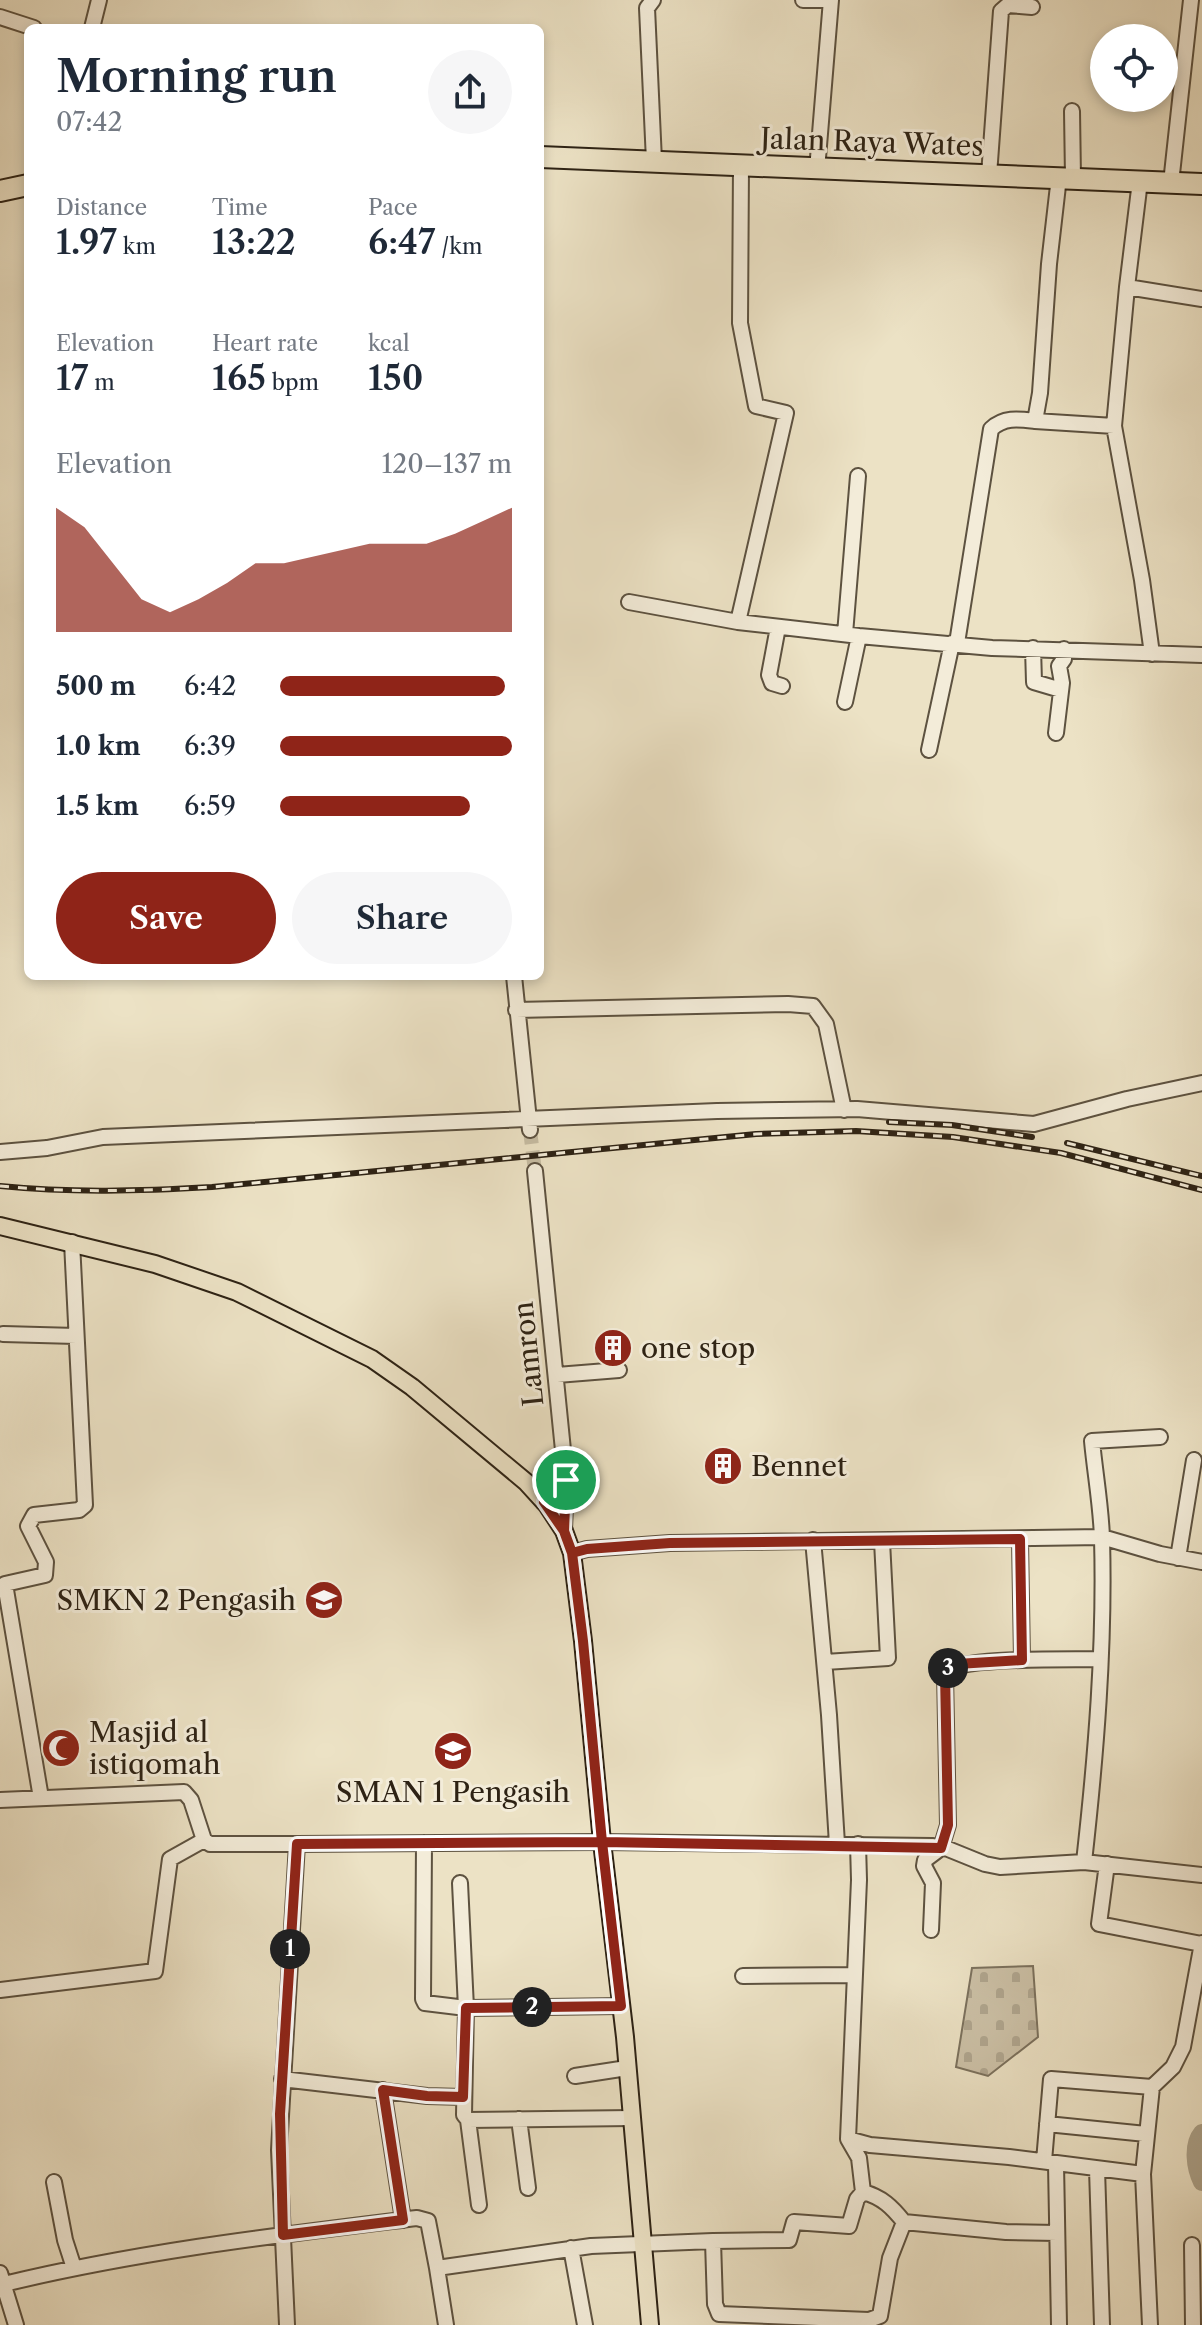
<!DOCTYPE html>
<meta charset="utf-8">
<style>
:root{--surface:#fff;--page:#f6f6f7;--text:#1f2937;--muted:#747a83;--accent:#8f2418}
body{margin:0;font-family:"Libre Caslon Text",serif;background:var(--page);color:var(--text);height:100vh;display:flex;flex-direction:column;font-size:30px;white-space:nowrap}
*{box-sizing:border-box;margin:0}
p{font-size:26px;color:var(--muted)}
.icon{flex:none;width:44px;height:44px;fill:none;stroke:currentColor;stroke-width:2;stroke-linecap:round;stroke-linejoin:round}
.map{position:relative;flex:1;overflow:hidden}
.details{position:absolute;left:24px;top:24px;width:520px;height:956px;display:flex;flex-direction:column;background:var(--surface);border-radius:12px;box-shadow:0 4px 12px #0003}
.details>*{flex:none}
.buttons{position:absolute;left:1090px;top:24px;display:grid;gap:16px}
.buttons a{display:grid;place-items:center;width:88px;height:88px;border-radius:50%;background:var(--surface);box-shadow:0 4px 12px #0003;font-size:40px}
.pin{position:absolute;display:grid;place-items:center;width:68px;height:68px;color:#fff;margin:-34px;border:4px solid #fff;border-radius:50%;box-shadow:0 2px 8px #0007}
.km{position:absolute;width:40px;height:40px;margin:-20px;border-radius:50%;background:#222;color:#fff;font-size:22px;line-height:40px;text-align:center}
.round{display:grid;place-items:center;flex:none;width:84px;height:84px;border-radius:42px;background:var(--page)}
.headline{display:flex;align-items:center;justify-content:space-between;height:136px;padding:0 32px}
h1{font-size:44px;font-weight:600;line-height:60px}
.metrics{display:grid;grid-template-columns:repeat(3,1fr);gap:12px;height:136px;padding:8px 32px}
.metrics div{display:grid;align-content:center}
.metrics b{font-size:34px;font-weight:600}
.metrics small{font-size:22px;font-weight:400}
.metrics p{font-size:22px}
.chart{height:224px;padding:16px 32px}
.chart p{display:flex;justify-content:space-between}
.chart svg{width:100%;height:144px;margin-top:8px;fill:var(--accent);opacity:.7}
.button{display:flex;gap:16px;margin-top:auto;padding:16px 32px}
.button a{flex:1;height:92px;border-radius:48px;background:var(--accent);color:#fff;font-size:32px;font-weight:600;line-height:92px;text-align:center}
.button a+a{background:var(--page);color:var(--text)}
ul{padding:0 32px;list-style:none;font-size:26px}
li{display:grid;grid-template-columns:128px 96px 1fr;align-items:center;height:60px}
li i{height:20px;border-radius:10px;background:var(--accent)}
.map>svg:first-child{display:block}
.cemetery{fill:url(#cemetery-stones);stroke:#7c725e;stroke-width:2}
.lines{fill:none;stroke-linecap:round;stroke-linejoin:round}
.river{stroke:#aba189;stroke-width:18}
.minor-tunnel{stroke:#c6bca2;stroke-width:14;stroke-dasharray:14 7;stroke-linecap:butt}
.minor-casing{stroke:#5d5240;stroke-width:18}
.major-casing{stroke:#2d2214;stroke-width:20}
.highway-casing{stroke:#2d2214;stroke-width:24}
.minor{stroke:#f3ecd9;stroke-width:14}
.major{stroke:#ece2c5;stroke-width:16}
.highway{stroke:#ece2c5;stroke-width:20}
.rail-casing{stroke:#2d2214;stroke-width:6}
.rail{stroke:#f3ecd9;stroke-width:3;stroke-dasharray:9;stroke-linecap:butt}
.route-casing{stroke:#fff;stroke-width:16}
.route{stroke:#8f2418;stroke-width:10}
.labels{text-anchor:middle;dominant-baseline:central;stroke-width:6;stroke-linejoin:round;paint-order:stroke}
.street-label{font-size:28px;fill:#2d2214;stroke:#f3ecd9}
.poi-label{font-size:28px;fill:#2d2214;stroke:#f3ecd9;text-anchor:start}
</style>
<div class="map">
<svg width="1202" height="2325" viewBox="0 0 1202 2325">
<defs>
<pattern id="cemetery-stones" width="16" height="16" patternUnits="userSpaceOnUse" patternTransform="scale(2)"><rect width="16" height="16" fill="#ccc1a7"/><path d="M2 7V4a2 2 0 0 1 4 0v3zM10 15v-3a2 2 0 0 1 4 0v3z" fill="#b0a68f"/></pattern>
</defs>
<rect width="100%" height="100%" fill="#ece2c5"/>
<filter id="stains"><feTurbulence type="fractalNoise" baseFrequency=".0025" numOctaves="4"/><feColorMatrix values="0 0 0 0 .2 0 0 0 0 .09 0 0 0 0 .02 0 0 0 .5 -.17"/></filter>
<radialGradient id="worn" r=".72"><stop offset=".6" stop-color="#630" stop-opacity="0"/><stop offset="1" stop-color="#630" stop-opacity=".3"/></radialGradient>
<path class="cemetery" d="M1033,1966L1038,2037L988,2076L956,2067L972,1968Z"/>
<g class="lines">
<path class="river" d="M1202,2133C1192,2145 1195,2168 1202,2182"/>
<path class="minor-tunnel" d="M530,1130L535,1171"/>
<g class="minor-casing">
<path id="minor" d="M653,0L647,8L654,161
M803,0H830
M0,17L34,28
M92,28L99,0
M1072,111L1073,178
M817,170L831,0
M989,175L1001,11L1008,5L1032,7
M1140,181L1127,287L1114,426L1142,580L1152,654
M1171,183L1191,0
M1127,287L1202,299
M1035,421L1114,426
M629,602L738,622L859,636L992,648L1202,655
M738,622L786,413L756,406L740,323L741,165
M778,627L769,675L772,683L782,686
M845,634L858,476
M957,643L991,429C1004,417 1018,419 1035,421L1040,393L1049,264L1059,177
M1033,648L1034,682L1061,690
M845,702L859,636
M1056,733L1062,683L1059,666L1064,659V649
M929,750L952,643
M514,976L530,1130
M516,1010L788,1004L813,1006L826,1024L844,1110
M0,1152L47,1148L103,1137L717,1111L857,1109L1034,1124L1127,1099L1202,1083
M535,1171L566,1480L564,1531
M3,1334L76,1336
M557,1375L619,1370
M1020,1539L1022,1660
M813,1540L829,1715L837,1844
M572,1553L587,1549L670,1543L1102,1537L1160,1554L1202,1562
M1178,1558L1194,1460
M825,1662L888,1658L882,1541
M41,1798L5,1584L45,1575L46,1562L28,1526L34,1515L79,1510L85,1505L72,1242
M0,1800L184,1792L191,1800L204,1840
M424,1843L423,1999L425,2003L466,2008L621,2006
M858,1844L859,1880L848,2139L859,2158L863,2192C882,2197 892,2207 904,2222
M1084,1862C1096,1755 1105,1646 1102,1538C1101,1506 1095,1473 1092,1441L1160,1437
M1107,1864L1099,1924L1201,1944
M460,1883L466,2008L464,2115L468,2120L632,2118
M931,1930L933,1883L924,1866L925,1860L941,1848L948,1825L945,1673C958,1656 1073,1660 1100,1659
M743,1976L855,1975
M0,1990L155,1971L170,1859L204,1840L210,1844H297
M575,2076L627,2068
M282,2079L427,2096L463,2097
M1152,2087L1173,2067L1183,2047L1202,1943
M383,2090L403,2220
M519,2119L528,2188
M468,2120L479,2205
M1047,2124L1146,2134
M848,2139L870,2145L1009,2157L1143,2174
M1044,2161L1051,2079L1152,2087L1143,2174L1150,2325
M1056,2164L1059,2325
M1097,2169L1102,2325
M54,2182L65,2240L74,2268
M713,2241L789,2240L794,2222L849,2226L857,2199L863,2192
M1192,2245L1193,2325
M571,2248L585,2325
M437,2268L446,2325
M0,2273L16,2325
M4,2284C140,2251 279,2235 417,2218L428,2221L437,2268L591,2246L713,2241L715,2304L719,2314L869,2320L880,2316L890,2258L904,2222L1006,2232L1057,2233
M287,2325L279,2150L297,1844L602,1842L933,1846L948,1849L985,1864L1000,1867L1084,1862L1202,1875"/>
</g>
<g class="major-casing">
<path id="major" d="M0,1226L155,1264L237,1292L372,1359L412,1387L526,1482L547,1505L564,1531L572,1553L583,1641L602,1842L625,2037L650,2325
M544,1502L566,1480"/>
</g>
<g class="highway-casing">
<path id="highway" d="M540,157L1202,184
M0,191L28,185"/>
</g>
<use href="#minor" class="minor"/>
<use href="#major" class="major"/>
<use href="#highway" class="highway"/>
<g class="rail-casing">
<path id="rail" d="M889,1122L952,1125L1032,1137
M1067,1143L1202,1176
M0,1186C71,1193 141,1191 212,1187L756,1134L856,1131L953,1137L1061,1153L1202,1190"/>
</g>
<use href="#rail" class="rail"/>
</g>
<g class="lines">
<g class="route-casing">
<path id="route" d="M566,1480L564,1531L572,1553L583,1641L602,1842L297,1844L280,2114L283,2235L403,2220L383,2090L427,2096L463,2097L466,2008L621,2006L602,1842L941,1848L948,1825L945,1673L949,1667L957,1664L1022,1660L1020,1539L670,1543L587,1549L572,1553L564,1531L544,1502L566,1480"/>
</g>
<use href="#route" class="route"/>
</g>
<defs>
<g id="building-disc" transform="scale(2)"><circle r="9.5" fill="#8f2418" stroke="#f3ecd9"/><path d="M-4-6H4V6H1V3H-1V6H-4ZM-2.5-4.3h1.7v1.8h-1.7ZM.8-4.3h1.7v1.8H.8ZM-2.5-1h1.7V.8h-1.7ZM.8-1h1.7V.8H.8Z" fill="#fff"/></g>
<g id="school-disc" transform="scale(2)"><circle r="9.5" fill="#8f2418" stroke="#f3ecd9"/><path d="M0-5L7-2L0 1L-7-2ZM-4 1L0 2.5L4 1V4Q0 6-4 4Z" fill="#fff"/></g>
<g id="mosque-disc" transform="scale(2)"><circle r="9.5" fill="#8f2418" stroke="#f3ecd9"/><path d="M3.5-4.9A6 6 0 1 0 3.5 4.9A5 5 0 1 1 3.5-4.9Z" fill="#fff"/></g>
</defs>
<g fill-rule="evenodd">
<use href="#building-disc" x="613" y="1348"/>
<use href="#building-disc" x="723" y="1466"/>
<use href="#school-disc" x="324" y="1600"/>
<use href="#mosque-disc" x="61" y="1748"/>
<use href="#school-disc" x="453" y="1751"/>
</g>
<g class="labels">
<g class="street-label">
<text transform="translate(872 142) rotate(2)">Jalan Raya Wates</text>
<text transform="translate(528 1354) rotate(-96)">Lamron</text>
</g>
<g class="poi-label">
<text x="641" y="1348">one stop</text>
<text x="751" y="1466">Bennet</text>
<text x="296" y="1600" text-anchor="end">SMKN 2 Pengasih</text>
<text x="89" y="1732">Masjid al<tspan x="89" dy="32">istiqomah</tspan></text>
<text x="453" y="1792" text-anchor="middle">SMAN 1 Pengasih</text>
</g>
</g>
<rect width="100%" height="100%" filter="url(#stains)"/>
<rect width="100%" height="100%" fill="url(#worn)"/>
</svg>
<div class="buttons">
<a><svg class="icon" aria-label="locate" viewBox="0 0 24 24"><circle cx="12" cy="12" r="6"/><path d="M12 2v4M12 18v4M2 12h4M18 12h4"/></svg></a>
</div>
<div class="pin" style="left:566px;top:1480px;background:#1e9e55"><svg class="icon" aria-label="arrive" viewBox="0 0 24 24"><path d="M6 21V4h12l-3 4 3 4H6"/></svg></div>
<b class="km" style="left:290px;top:1949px">1</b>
<b class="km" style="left:532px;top:2007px">2</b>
<b class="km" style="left:948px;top:1668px">3</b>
<section class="details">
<div class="headline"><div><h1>Morning run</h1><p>07:42</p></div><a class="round"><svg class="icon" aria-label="share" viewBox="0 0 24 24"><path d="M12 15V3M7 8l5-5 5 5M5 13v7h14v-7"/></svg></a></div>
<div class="metrics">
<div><p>Distance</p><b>1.97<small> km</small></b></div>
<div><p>Time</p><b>13:22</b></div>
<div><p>Pace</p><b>6:47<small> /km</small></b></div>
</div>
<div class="metrics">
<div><p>Elevation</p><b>17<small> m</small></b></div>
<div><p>Heart rate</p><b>165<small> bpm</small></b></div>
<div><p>kcal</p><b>150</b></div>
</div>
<div class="chart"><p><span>Elevation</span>120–137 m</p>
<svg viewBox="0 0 160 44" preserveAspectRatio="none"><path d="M0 44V6L10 12L20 23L30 34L40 38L50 34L60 29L70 23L80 23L90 21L100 19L110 17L120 17L130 17L140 14L150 10L160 6V44z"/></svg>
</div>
<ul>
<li><b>500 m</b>6:42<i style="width:97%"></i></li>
<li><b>1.0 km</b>6:39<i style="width:100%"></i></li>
<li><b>1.5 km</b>6:59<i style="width:82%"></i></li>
</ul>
<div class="button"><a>Save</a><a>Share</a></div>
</section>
</div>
